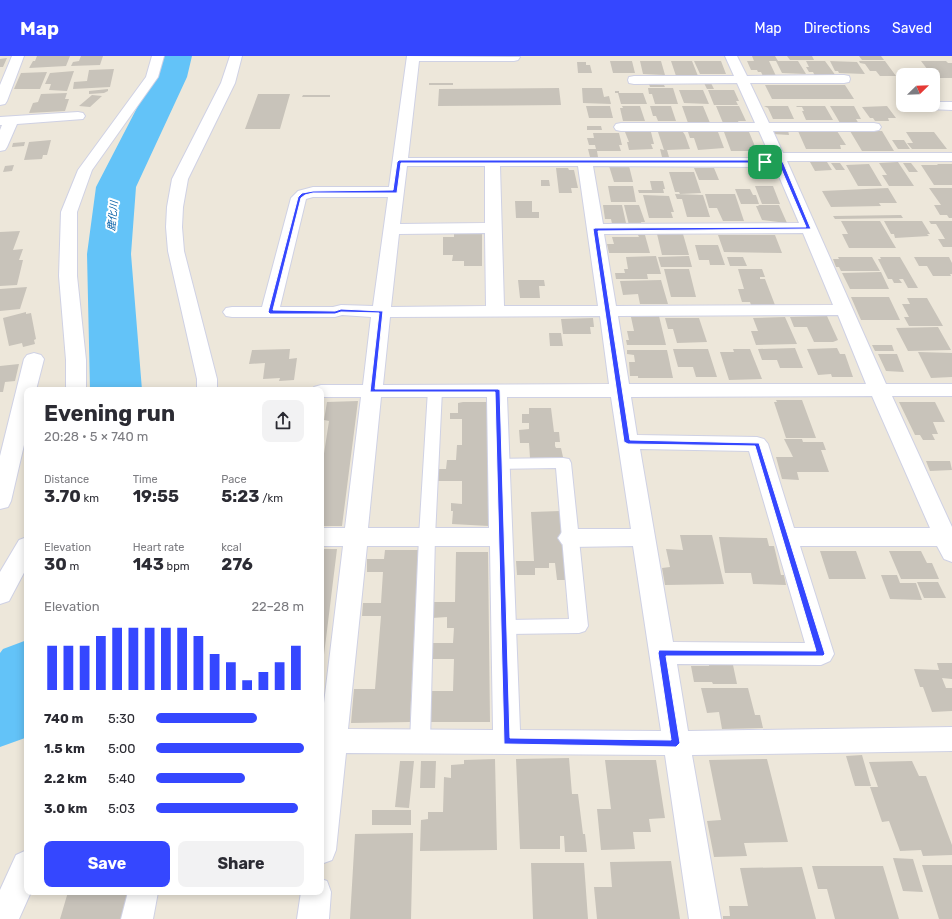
<!DOCTYPE html>
<meta charset="utf-8">
<style>
:root{--surface:#fff;--page:#f2f2f3;--text:#2b2b33;--muted:#7c7c81;--accent:#3547ff}
body{margin:0;font-family:Rubik,"Noto Sans JP",sans-serif;background:var(--page);color:var(--text);height:100vh;display:flex;flex-direction:column;font-size:15px;white-space:nowrap}
*{box-sizing:border-box;margin:0}
p{font-size:13px;color:var(--muted)}
.icon{flex:none;width:22px;height:22px;fill:none;stroke:currentColor;stroke-width:2;stroke-linecap:round;stroke-linejoin:round}
.map{position:relative;flex:1;overflow:hidden}
.sheet{position:absolute;left:24px;top:331px;width:300px;height:508px;display:flex;flex-direction:column;background:var(--surface);border-radius:8px;box-shadow:0 2px 10px #0003}
.sheet>*{flex:none}
.needle{width:26px;rotate:67deg}
.controls{position:absolute;left:896px;top:12px;display:grid;gap:8px}
.controls a{display:grid;place-items:center;width:44px;height:44px;border-radius:8px;background:var(--surface);box-shadow:0 2px 10px #0003;font-size:20px}
.pin{position:absolute;display:grid;place-items:center;width:34px;height:34px;color:#fff;margin:-17px;border-radius:8px;box-shadow:0 2px 6px #0006}
.round{display:grid;place-items:center;flex:none;width:42px;height:42px;border-radius:8px;background:var(--page)}
.summary{display:flex;align-items:center;justify-content:space-between;height:68px;padding:0 20px}
h1{font-size:22px;font-weight:700;line-height:30px}
.metrics{display:grid;grid-template-columns:repeat(3,1fr);gap:6px;height:68px;padding:4px 20px}
.metrics div{display:grid;align-content:center}
.metrics b{font-size:17px;font-weight:700}
.metrics small{font-size:11px;font-weight:400}
.metrics p{font-size:11px}
.chart{height:112px;padding:8px 20px}
.chart p{display:flex;justify-content:space-between}
.chart svg{width:100%;height:72px;margin-top:4px;stroke:var(--accent);stroke-width:6}
.action{display:flex;gap:8px;margin-top:auto;padding:8px 20px}
.action a{flex:1;height:46px;border-radius:8px;background:var(--accent);color:#fff;font-size:16px;font-weight:700;line-height:46px;text-align:center}
.action a+a{background:var(--page);color:var(--text)}
ul{padding:0 20px;list-style:none;font-size:13px}
li{display:grid;grid-template-columns:64px 48px 1fr;align-items:center;height:30px}
li i{height:10px;border-radius:5px;background:var(--accent)}
header{display:flex;align-items:center;gap:24px;box-sizing:border-box;height:56px;padding:0 20px;background:var(--accent);color:#fff}
header strong{font-size:19px}
nav{display:flex;gap:22px;margin-inline-start:auto;font-size:14px}
.map>svg:first-child{display:block}
.lines{fill:none;stroke-linecap:round;stroke-linejoin:round}
.river{fill:#63c3f8;fill-rule:evenodd}
.building{fill:#c8c3ba}
.lane-casing{stroke:#cfd1e4;stroke-width:2}
.street-casing{stroke:#cfd1e4;stroke-width:2}
.lane{fill:#fff;fill-rule:evenodd}
.street{fill:#fff;fill-rule:evenodd}
.route{fill:#3547ff;stroke:#fff;fill-rule:evenodd}
.labels{text-anchor:middle;dominant-baseline:central;stroke-width:4;stroke-linejoin:round;paint-order:stroke}
.far-water-label{font-size:10px;font-style:italic;fill:#025da5;stroke:#fff}
</style>
<header>
<strong>Map</strong>
<nav><a>Map</a><a>Directions</a><a>Saved</a></nav>
</header>
<div class="map">
<svg width="952" height="863" viewBox="0 0 952 863">
<rect width="100%" height="100%" fill="#ede7da"/>
<g class="lines">
<path class="river" d="M160,0H192L187,21L136,131L131,198L142,334H90L87,198L96,131L153,21Z
M27,584V679L25,682L0,691V597L3,593Z"/>
</g>
<path class="building" d="M37,0H70L66,10L29,12L33,5H35Z
M81,0H103L100,9L71,10L73,6L79,5Z
M752,0H775L778,5H762H769L776,20H763L761,16H758L757,14H751L747,5H754Z
M787,0H812L814,4H790Z
M859,0H881L884,4H862Z
M7,2L3,11H0V3Z
M610,5H632L635,17H613Z
M640,5H661L665,19L643,18Z
M671,5H692L698,20H676Z
M694,5H721L726,18H700Z
M776,5H798L806,18L782,17Z
M806,5H825L836,20H815L813,16H809L806,11H809Z
M830,5L857,6L865,18L839,17L838,15H835Z
M859,5H885L896,20H880L876,15H870L865,8L860,7Z
M921,5H946L948,7H952V22H934Z
M577,6H586V9H590L592,17H578Z
M114,13L110,31L73,33L74,26L87,25L89,14Z
M74,15L67,35L49,34L51,28H45L50,17Z
M47,16L40,33H14L21,17Z
M429,27H453V29H429Z
M704,27H711L714,33H707Z
M649,28L664,29L665,31H650Z
M765,29H845L854,43H772Z
M559,32L561,49L438,50L439,33Z
M582,32H602L604,41L609,40L611,48L583,47Z
M648,32H673L678,48H655L652,38H649Z
M108,33V35L104,37L89,38V35Z
M679,34H703L709,48L684,47Z
M708,34H734L739,45H736L738,49H714Z
M615,35H619V37H643L647,48H621L618,37H615Z
M67,37L65,43H69L65,55L29,57L33,47L38,46L41,38Z
M258,38H290L280,73H245Z
M92,39L102,40L90,51L79,50Z
M303,39H330V41H302Z
M586,50H610L613,62H589Z
M622,50H640L645,65H623L620,52H623Z
M650,50H671L676,65H658L656,60H653Z
M682,50H703L710,67H688Z
M716,50H739L746,65H738L739,67H723Z
M764,50H788L794,63H773L768,52Z
M796,50H825L833,64H806L802,55H804L802,51H797Z
M830,50H854L861,63H856L859,68L840,67Z
M887,50L896,62H888L889,65H875L873,62H870L862,51Z
M587,70H601L602,74H587Z
M788,74L789,79L773,78L771,75Z
M798,75H837L846,89H840L841,93H806Z
M850,75H882L894,95H862Z
M625,76H651L654,88H651L653,93L629,94L627,86H629Z
M658,76H683L685,79L690,93L667,94L669,101H662L660,93L664,94Z
M688,76H718L724,92L698,94L694,82H690Z
M724,76H749L757,95H731Z
M906,76H934L947,93H912L907,87H913Z
M593,77H619L622,89H619L621,95H597L598,101H590L588,93H596L595,89H589L587,82H594Z
M51,84L47,99H43L42,103L24,104L29,86Z
M892,84H904L910,93H898Z
M25,86L24,90L12,91L13,87Z
M810,106H827L832,114L815,115Z
M898,106L914,130H889L882,119H887L879,107Z
M831,107H840L845,114H836Z
M903,107H911L918,116H909Z
M869,108L882,130H858L846,109Z
M937,108H952V129H934L921,109H938Z
M14,109L12,115L3,116L5,110Z
M609,110H629L633,126H614Z
M556,112H568L569,114H574L578,132H571L572,137H559Z
M694,112H714L719,124H699Z
M669,116H694L701,137L680,138L679,136H675Z
M541,124H549L550,130H541Z
M650,125H663L665,133H663L664,137H658L657,134L658,137H639L638,134H652Z
M608,130H633L636,146H611Z
M755,130H773L780,148H762Z
M888,132L897,147H879L881,150L831,151L822,135Z
M929,132H952V162H949L947,159H940L934,149H941Z
M735,133H750L753,139H756L759,148H741Z
M675,138L703,139L710,161H687L682,143H677Z
M705,138H735L744,165H723L717,152H709Z
M643,139L669,140L674,156H671L673,162H649Z
M515,145H532V156H539V162H516Z
M603,149H622L626,167L612,168L611,163H605Z
M624,149H639L645,166H641L642,169H629Z
M758,149H779L787,167L762,164L756,150H759Z
M901,159L903,162L835,163L833,160Z
M841,165H880L896,192H849L842,178H848Z
M884,165H922L930,178H927L929,180L895,182L894,178H891Z
M929,165H952V191H943L938,183H945L936,168H931Z
M20,175L13,194L23,193L19,204H23L17,229L0,230V176Z
M454,178H482V210H464V205H452L453,199H443V181H454Z
M657,178H683L689,199H662Z
M638,179H645L650,197H609L607,188H614L612,181H639Z
M718,179H775L782,197L724,196Z
M695,189H718L725,209H710L709,204H699Z
M656,200L661,218H647L648,223H616L615,217H625L624,213H628L626,201Z
M689,200L692,211H661L658,201Z
M727,201H743L747,210H730Z
M838,201H872L880,215H841L839,211H836L833,203H839Z
M880,201H900L918,232H908L903,223H899L902,227H894L892,223H888L878,203H881Z
M914,201H949L952,207V218H950L951,220H933L927,210H919Z
M664,213H689L696,241H671Z
M738,213H762L765,221H760V223H765L775,249H751L750,246H742L738,233H744Z
M881,216L889,233H850L842,217Z
M518,224H544L545,230H539L540,242H520Z
M661,224L668,248H640L638,238L623,239L620,225Z
M27,231L20,253L0,255V233Z
M851,241H889L900,264H861Z
M907,242H927L943,270H909L904,261H909L902,248H910Z
M26,256V258L31,257L36,283L34,284L35,288L23,291L22,287L9,290L3,262Z
M659,260L666,289H627L626,284H629L627,275H634L631,261Z
M827,260L838,284L833,286H814L807,271H794L790,261Z
M785,261L797,288L756,289L751,275H758L753,262Z
M593,262L594,271H590L591,278H563L561,263Z
M665,262H699L707,286L677,287L673,273H668Z
M938,271L951,294L908,295L896,272Z
M549,277H561L563,290H550Z
M872,289H892L894,295H875Z
M795,292L803,312H780L777,304H762L758,293Z
M837,292L840,298H845L853,321H832L831,318L818,319L807,293Z
M290,293L289,303L297,302L294,324L279,325L280,322L263,323L265,307L249,308L252,294Z
M673,293H708L717,321H696L693,311H678Z
M733,293H750L762,323L729,324L720,296H734Z
M627,294H667L673,322H638V320H630L629,306H635L634,299L627,298Z
M918,296L952,297V321L931,322Z
M878,298H897L904,316L886,315Z
M19,308L15,325L5,326L3,336H0V310Z
M776,344H802L816,382H786L774,346H777Z
M358,345L342,470H321V404H323L329,365L324,364L327,346Z
M463,346H488L489,470L452,468L453,455H451V447L462,448V425H438V413H446L447,404H456L457,389H462V363H450V357H458V347Z
M899,346H935L945,366H933L938,378H932L935,384H923L920,379H915Z
M529,352H551L554,376H559L560,386H555V390L556,392H561L563,401L530,402L529,387H520L519,374L529,373V367H522V358H529Z
M784,383H802L803,386H823L826,394H821L829,416H797L799,424L782,423L776,401H793Z
M926,405H950L952,414L930,415Z
M560,455L567,524H557L555,507H549V512H535V519H517L516,505H534L531,456Z
M680,479H712L724,528L665,529L662,512L670,511L666,493L683,494Z
M719,481L767,482L769,490H774L781,519H784L786,529L753,528L751,517H725Z
M321,493H337L322,615H321Z
M385,494H418L410,666L351,667L354,633H375L381,560H362L363,547H381L383,516H367V503H384Z
M820,495H856L866,523H829Z
M889,495H921L927,507H932L939,523H901Z
M456,496H488L490,666H430L431,635H453L454,603H431L432,587H453L454,572H447V561L432,562L433,546H455Z
M881,519H897L900,527H916L922,544L890,543Z
M917,526H938L946,542H924Z
M937,607H952V623L942,622L946,632H952V655L932,656L923,631H920L914,613L939,614Z
M709,609H733L737,628H713L712,626H694L691,610H709Z
M701,632H748L755,659H760L763,672L722,673L719,656L707,657Z
M862,699L871,730H855L846,700Z
M569,702L572,738H578L583,778H585L587,796H565L564,780H560V793H520L516,703Z
M495,703L497,794L420,795L421,764L428,763V756H443L444,721L451,722V709L464,708V704Z
M767,703L788,786L744,787L747,800L714,801L707,765L721,764L709,704Z
M605,704H656L665,762L649,763L651,776H633L635,793L601,794L597,753H611Z
M400,705H414L409,752L395,751Z
M421,705H436L435,732H420Z
M912,705L919,720H926L952,789V799L923,800L921,794L900,795L889,765L882,766L870,731H878L869,706Z
M372,754H411V769H372Z
M413,777L411,863H350L355,778Z
M893,802L913,803L923,836L903,835Z
M671,805L680,863H597L594,831H612L610,806Z
M531,807H584L588,863H533Z
M922,809H952V863H939Z
M812,810H883L899,863H835L827,833H818Z
M802,811L816,863H723V860H730L729,850H748L740,812Z
M68,836H129L123,863H60Z"/>
<g class="lines">
<g class="lane-casing">
<path id="lane" d="M435,329L440,331L442,334L435,481L430,685L427,691L420,694L413,691L410,685L419,481L428,334L430,331Z
M563,402L569,403L571,407L588,570L585,575L579,577L504,578L498,576L495,571L498,566L504,564L569,563L556,412L500,413L494,412L492,408L494,404L500,403Z"/>
</g>
<g class="street-casing">
<path id="street" d="M12,0H24L7,45L5,48L0,49V29Z
M152,0H164L158,21L92,114L77,156V220L86,304V334H66V304L59,220L61,156L78,114L146,21Z
M230,0H242L235,27L188,123L183,151L182,171L184,195L217,323V334H197V323L168,195L166,171L167,151L172,123L221,27Z
M407,0L520,1L518,4L514,5H419L408,102H771L759,75H621L616,74L614,71L616,68L621,67H755L737,27L634,28L629,27L628,24L629,21L634,20H734L725,0H737L747,20L844,19L849,20L850,23L849,26L844,27H750L769,67H874L879,68L881,71L879,74L874,75H773L783,97H952V105H787L886,328H952V340H892L952,471V506L944,503L937,490H800L834,598L830,605L821,609L677,608L688,675L952,671V695L692,699L721,863H689L665,699L346,697L336,794L332,804L321,808V672L343,490H321V472H345L361,341H321V334H312L314,331L321,329H363L371,261L342,259L335,261H232L226,260L223,256L226,252L232,251H262L291,142L298,135L313,131H389ZM407,110H485V167L400,168ZM500,110H578L598,250H504ZM593,110L775,111L799,167L603,168ZM313,141H388L373,250L341,249L333,251H280L306,143ZM485,177L486,250L391,251L399,178ZM803,177L833,249L616,250L604,178ZM838,259L866,328H629L618,260ZM600,260L609,328L383,329L390,261ZM872,340L930,472H794L768,388L764,383L757,381L637,379L631,341ZM381,341H487L489,472H368ZM507,341H611L631,473H570L562,476L558,482L562,488L570,491L633,490L661,675L520,674ZM640,393L749,395L805,587L673,586ZM367,490H490L493,674L348,673Z
M933,46H952V54L929,53L927,50L933,49Z
M78,56L83,57L85,60L83,63L17,68L7,91L5,94L0,95V74L2,69H0V61Z
M34,297L41,299L44,303L36,334H27V376L11,445L8,451L0,453V400L24,303L27,299Z
M27,481V511L9,545L0,548V516L19,484Z
M27,794V836H31L19,863H0V834L16,799Z
M321,823L327,825L331,836L329,863H297L301,836H321Z
M128,836H158L153,863H121Z"/>
</g>
<use href="#lane" class="lane"/>
<use href="#street" class="street"/>
</g>
<path class="route" d="M399,104H765L783,106L811,173L598,175L630,384L759,387L825,598L823,600H666L680,687L676,691L504,688L495,336H370L379,257L341,256L335,258H270L268,256L298,141L302,137L313,135L393,134L397,106ZM401,107H765L779,108L806,171L595,172L593,173L624,386L628,388L755,390L816,595L659,594L658,597L671,684L510,682L500,334L498,333H375L383,255L341,253L335,255L273,254L301,142L305,139L313,137H397Z"/>
<g class="labels">
<g class="far-water-label">
<text transform="translate(113 160) rotate(-84)">鹿化川</text>
</g>
</g>
</svg>
<div class="controls">
<a><svg class="needle" viewBox="-14 -14 28 28"><path d="M0-13l5 13h-10z" fill="#e53935"/><path d="M0 13l5-13h-10z" fill="#7c7c81"/></svg></a>
</div>
<div class="pin" style="left:765px;top:106px;background:#1e9e55"><svg class="icon" aria-label="arrive" viewBox="0 0 24 24"><path d="M6 21V4h12l-3 4 3 4H6"/></svg></div>
<section class="sheet">
<div class="summary"><div><h1>Evening run</h1><p>20:28 · 5 × 740 m</p></div><a class="round"><svg class="icon" aria-label="share" viewBox="0 0 24 24"><path d="M12 15V3M7 8l5-5 5 5M5 13v7h14v-7"/></svg></a></div>
<div class="metrics">
<div><p>Distance</p><b>3.70<small> km</small></b></div>
<div><p>Time</p><b>19:55</b></div>
<div><p>Pace</p><b>5:23<small> /km</small></b></div>
</div>
<div class="metrics">
<div><p>Elevation</p><b>30<small> m</small></b></div>
<div><p>Heart rate</p><b>143<small> bpm</small></b></div>
<div><p>kcal</p><b>276</b></div>
</div>
<div class="chart"><p><span>Elevation</span>22–28 m</p>
<svg viewBox="0 0 160 44" preserveAspectRatio="none"><path d="M5 44V17M15 44V17M25 44V17M35 44V11M45 44V6M55 44V6M65 44V6M75 44V6M85 44V6M95 44V11M105 44V22M115 44V27M125 44V38M135 44V33M145 44V27M155 44V17"/></svg>
</div>
<ul>
<li><b>740 m</b>5:30<i style="width:68%"></i></li>
<li><b>1.5 km</b>5:00<i style="width:100%"></i></li>
<li><b>2.2 km</b>5:40<i style="width:60%"></i></li>
<li><b>3.0 km</b>5:03<i style="width:96%"></i></li>
</ul>
<div class="action"><a>Save</a><a>Share</a></div>
</section>
</div>
